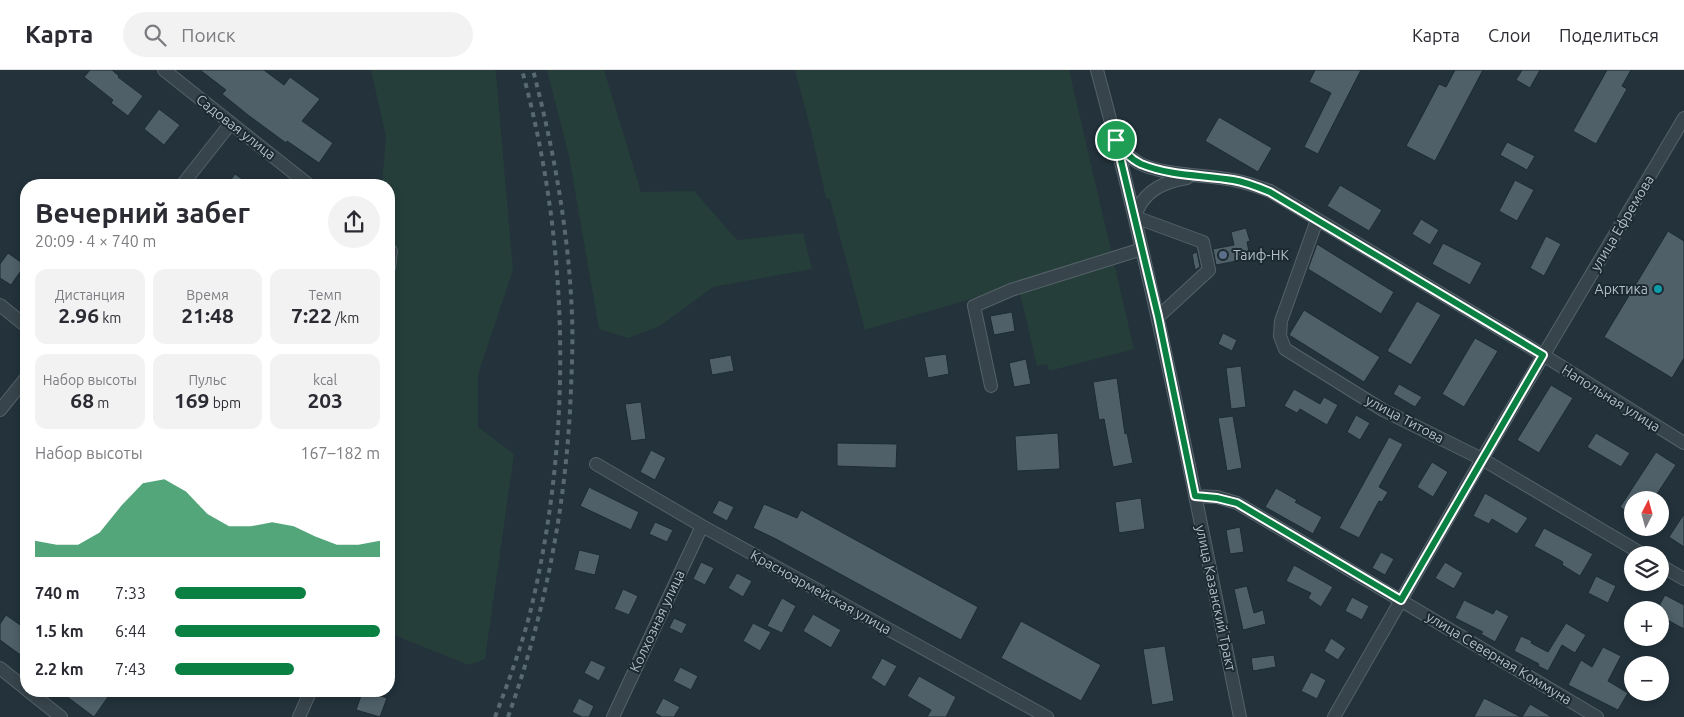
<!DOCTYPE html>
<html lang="ru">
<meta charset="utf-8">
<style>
:root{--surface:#fff;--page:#f2f2f3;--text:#2b2b33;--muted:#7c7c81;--line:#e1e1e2;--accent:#0b8043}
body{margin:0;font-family:Ubuntu,sans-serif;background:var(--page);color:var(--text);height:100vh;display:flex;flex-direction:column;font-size:19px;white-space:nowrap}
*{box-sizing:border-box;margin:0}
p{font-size:16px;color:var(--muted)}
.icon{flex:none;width:28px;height:28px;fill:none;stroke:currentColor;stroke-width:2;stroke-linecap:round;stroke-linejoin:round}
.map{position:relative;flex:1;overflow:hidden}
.panel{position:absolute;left:20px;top:109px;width:375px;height:518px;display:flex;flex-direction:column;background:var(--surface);border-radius:20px;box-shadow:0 2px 8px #0003}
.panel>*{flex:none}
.needle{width:32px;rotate:6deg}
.buttons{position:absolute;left:1624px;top:421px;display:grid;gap:10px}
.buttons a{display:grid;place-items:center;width:45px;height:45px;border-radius:50%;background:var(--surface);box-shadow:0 2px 8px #0003;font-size:25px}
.pin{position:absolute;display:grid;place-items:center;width:42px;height:42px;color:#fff;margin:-21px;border:2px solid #fff;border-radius:50%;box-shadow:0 1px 5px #0007}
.round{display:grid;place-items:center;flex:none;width:52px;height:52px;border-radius:26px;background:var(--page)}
.summary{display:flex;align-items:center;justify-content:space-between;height:85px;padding:0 15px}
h1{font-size:28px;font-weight:600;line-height:38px}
.metrics{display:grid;grid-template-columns:repeat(3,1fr);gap:8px;height:85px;padding:5px 15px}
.metrics div{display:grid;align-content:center;border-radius:12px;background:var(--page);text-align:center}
.metrics b{font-size:21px;font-weight:600}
.metrics small{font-size:14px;font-weight:400}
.metrics p{font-size:14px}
.chart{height:140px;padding:10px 15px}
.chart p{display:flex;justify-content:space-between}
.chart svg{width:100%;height:90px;margin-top:5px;fill:var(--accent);opacity:.7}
ul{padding:0 15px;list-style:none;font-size:16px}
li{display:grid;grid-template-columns:80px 60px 1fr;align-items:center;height:38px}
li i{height:12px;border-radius:6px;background:var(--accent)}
header{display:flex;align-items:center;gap:30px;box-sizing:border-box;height:70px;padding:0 25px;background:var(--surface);border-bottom:1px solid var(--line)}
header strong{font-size:24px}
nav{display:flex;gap:28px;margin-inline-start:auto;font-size:18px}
.search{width:350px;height:45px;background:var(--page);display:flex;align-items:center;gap:12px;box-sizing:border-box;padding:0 18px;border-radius:28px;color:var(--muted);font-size:19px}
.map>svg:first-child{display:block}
.green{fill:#263e3a}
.building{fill:#4f6069;stroke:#1e2b32}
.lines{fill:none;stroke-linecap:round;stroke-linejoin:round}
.minor-casing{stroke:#556269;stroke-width:14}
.minor{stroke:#37444b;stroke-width:12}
.rail{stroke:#596972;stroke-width:4;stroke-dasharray:5 5;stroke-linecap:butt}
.route-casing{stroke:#fff;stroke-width:10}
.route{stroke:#0b8043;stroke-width:6}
.service-dot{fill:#5c6f8a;stroke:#1c2930;stroke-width:2}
.culture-dot{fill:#0f9aa8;stroke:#1c2930;stroke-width:2}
.labels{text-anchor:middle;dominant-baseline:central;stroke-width:4;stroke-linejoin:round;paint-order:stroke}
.street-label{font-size:14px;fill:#b2bfc7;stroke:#1c2930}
.poi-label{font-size:14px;fill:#b2bfc7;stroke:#1c2930;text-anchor:start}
</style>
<header>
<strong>Карта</strong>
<div class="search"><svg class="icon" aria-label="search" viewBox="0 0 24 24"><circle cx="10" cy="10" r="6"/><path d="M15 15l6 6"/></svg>Поиск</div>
<nav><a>Карта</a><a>Слои</a><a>Поделиться</a></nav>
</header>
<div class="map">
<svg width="1684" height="647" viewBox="0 0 1684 647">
<rect width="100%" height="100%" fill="#23323b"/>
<path class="green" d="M371,0H495L496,5L513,200L478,304V357L514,384L485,589L469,595L389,563V232L396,183L389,164V115H382L386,67Z
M547,0H604L641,122L694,121L737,170L803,163L812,199L713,217L660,256L628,268L599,259L569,86Z
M795,0H1069L1134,279L1049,301L1047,294L1037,296L1018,215L865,260L830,130L826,128L810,57Z"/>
<path class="building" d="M90,0H112L119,6L118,7L143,26L128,46L111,33L113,30L84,7Z
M200,0H264L284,15L290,7L320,29L302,51L333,73L319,93L287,71L286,73L248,45L222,24L226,20Z
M1315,0H1361L1318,84L1304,77L1331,23L1309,12Z
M1455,0H1483L1435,91L1406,76L1439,14L1446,17Z
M1522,0H1540L1530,18L1516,10Z
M1607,0H1631L1622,16L1627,19L1596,74L1573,61Z
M159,39L180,55L164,75L144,59Z
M1219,47L1272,78L1258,102L1205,71Z
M1507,72L1535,86L1527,100L1500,85Z
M235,104L251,115H227Z
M1515,110L1534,120L1517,151L1499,141Z
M1340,115L1382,140L1369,161L1327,136Z
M1421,149L1439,160L1430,175L1412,164Z
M1246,158L1250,171L1247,172L1250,186L1237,189V191L1216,195L1213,179L1234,175L1231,162Z
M1668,161L1684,171V288L1672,308L1604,267Z
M1546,166L1561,174L1544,206L1530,198Z
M1443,173L1482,193L1470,215L1432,194Z
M1317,174L1394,222L1381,244L1308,199Z
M1197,182L1200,197L1195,200L1192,184Z
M8,183L25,195L11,215L0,208V194Z
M1417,231L1441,245L1411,295L1387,281Z
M1304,240L1380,287L1364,312L1289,265Z
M1012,242L1015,261L994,265L990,246Z
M1223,263L1237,270L1232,281L1218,274Z
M1475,268L1498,281L1464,337L1442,324Z
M946,284L949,304L928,308L924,287Z
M731,285L734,301L712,305L709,289Z
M1026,289L1031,314L1014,317L1009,293Z
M1241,296L1246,337L1231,339L1226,298Z
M1117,308L1125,364L1127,363L1133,393L1113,397L1104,349L1099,350L1093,312Z
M1399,314L1422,327L1415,337L1393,324Z
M1551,315L1573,328L1539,383L1517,370Z
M1294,319L1320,334L1324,327L1338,335L1327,355L1300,339L1297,343L1284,336Z
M641,332L646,369L631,371L625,334Z
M1356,345L1370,353L1360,370L1347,362Z
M1233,346L1242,398L1227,401L1218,348Z
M1058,363L1060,399L1017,401L1015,366Z
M1596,363L1630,383L1621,397L1587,377Z
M1389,367L1403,374L1379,417L1388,422L1382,432L1379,431L1359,468L1339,458Z
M837,373L897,374L896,398L837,396Z
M651,380L666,388L655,410L640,402Z
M1656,382L1676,395L1653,430H1632V445L1620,437Z
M1432,392L1448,402L1433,427L1417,417Z
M589,417L639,442L631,460L580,436Z
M1276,418L1297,430L1295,432L1322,447L1313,464L1265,437Z
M1485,423L1528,448L1517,464L1492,449L1489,454L1473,446Z
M1141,428L1145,459L1119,463L1115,432Z
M719,430L734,437L727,451L712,443Z
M764,434L797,448L801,440L978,537L961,570L776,469L753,458Z
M1684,444V477L1669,467Z
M655,452L673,460L667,472L649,464Z
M1240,457L1244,482L1230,484L1226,460Z
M1544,458L1593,484L1580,506L1562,495L1563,492L1534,476Z
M579,480L600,485L595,505L574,500Z
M1381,482L1394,489L1385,505L1372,498Z
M701,492L714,498L705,515L693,509Z
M1445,492L1463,503L1454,519L1435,508Z
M1294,495L1333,517L1321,537L1308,528L1311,523L1286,511Z
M737,503L752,511L743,527L728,518Z
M1596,506L1616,516L1608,533L1588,523Z
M1247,516L1254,543L1263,540L1266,554L1243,560L1234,519Z
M623,519L638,526L629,545L614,539Z
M1665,525L1684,535V559L1660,546V534Z
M1352,527L1369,536L1362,550L1345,541Z
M782,528L796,536L782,563L767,556Z
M1464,530L1493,544L1496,539L1509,546L1495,572L1481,564L1483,562L1455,548Z
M813,544L841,560L831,578L803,561Z
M6,545L26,559V589L0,570V554Z
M674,548L687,554L682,564L669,558Z
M1021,551L1101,595L1081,631L1001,588Z
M753,553L771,562L760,581L743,571Z
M1566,553L1586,565L1575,583L1562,575L1548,601L1538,596L1539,594L1514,581L1521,566L1532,571L1531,573L1548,582Z
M1331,568L1346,578L1338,590L1324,581Z
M1165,576L1174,631L1152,635L1143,579Z
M1603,577L1621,586L1608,611L1628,623L1618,640L1568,615L1581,590L1592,597Z
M1274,585L1276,597L1253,601L1251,588Z
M882,588L897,596L885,617L871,608Z
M591,590L606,597L599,611L584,603Z
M680,597L698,606L691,620L673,611Z
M1311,602L1326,610L1317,629L1301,621Z
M919,606L956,627L946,647H927L931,640L907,626Z
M58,620H98L108,627L94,647Z
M363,620L387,628L380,647L356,640Z
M579,628L594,636L589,647H582L572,642Z
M663,628L680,637L674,647H662L655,643Z
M1484,628L1521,647H1474Z
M1530,634L1552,647H1522Z"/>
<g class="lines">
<g class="minor-casing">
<path id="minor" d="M164,0L309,115
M1097,0C1155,213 1196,431 1240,647
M1119,74C1125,82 1130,88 1139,93C1160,105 1208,105 1233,110C1246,112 1258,117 1270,121L1543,285L1684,373
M182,115L231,53
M1317,150L1281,251L1280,266L1285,279L1383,340L1482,389L1644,485
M389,179L391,181L389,197
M0,235L26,256
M1158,247L1209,200L1203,172L1135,147C1142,122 1162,112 1187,108
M991,316L974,236L1011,220L1142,179
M0,340L26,308
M596,394L702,456L1047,647
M1195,426L1217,427L1237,433L1597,647
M1660,495L1684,509
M0,598L26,619
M27,620L61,647
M299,647L311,620
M613,647L702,456
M1334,647L1482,389L1684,48"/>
</g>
<use href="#minor" class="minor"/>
<path class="rail" d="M495,647C508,613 521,578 530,543C573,366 570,176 522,0
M508,647C546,541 567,431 571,318C572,294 573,270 572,246C569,164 554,80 533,0"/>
</g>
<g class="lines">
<g class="route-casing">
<path id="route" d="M1116,70C1123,80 1130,89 1141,94C1170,106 1203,105 1233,110C1246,112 1258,117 1270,122L1543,285L1401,530L1237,433L1217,428L1195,426L1158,246Z"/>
</g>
<use href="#route" class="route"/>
</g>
<circle class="service-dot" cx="1223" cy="185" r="5"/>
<circle class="culture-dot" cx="1658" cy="219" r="5"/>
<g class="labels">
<g class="street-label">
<text transform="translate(236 57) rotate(38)">Садовая улица</text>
<text transform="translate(1622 153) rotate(-59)">улица Ефремова</text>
<text transform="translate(1611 328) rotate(32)">Напольная улица</text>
<text transform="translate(1405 349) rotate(28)">улица Титова</text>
<text transform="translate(821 522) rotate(29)">Красноармейская улица</text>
<text transform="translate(1216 528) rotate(78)">улица Казанский Тракт</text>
<text transform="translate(657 551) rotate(-65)">Колхозная улица</text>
<text transform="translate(1499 588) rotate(31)">улица Северная Коммуна</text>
</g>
<g class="poi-label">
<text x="1233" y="185">Таиф-НК</text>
<text x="1648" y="219" text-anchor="end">Арктика</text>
</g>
</g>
</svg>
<div class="buttons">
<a><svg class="needle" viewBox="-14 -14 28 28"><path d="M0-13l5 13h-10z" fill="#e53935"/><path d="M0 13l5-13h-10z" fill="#7c7c81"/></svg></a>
<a><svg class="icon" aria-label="layers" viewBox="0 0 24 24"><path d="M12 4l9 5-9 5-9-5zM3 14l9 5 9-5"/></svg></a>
<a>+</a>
<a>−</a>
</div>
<div class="pin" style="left:1116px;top:70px;background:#1e9e55"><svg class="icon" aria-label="arrive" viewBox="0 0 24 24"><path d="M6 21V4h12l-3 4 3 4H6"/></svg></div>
<section class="panel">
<div class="summary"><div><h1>Вечерний забег</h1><p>20:09 · 4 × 740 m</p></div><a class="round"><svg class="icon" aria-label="share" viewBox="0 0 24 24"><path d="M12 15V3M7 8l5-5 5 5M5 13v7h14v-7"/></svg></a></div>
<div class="metrics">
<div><p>Дистанция</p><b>2.96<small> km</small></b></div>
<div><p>Время</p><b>21:48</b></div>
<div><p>Темп</p><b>7:22<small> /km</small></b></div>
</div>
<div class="metrics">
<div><p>Набор высоты</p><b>68<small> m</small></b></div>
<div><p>Пульс</p><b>169<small> bpm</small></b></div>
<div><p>kcal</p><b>203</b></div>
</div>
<div class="chart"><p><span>Набор высоты</span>167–182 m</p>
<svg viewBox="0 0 160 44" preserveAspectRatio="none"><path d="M0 44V36L10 38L20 38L30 32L40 19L50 8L60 6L70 12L80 23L90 29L100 29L110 27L120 29L130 34L140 38L150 38L160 36V44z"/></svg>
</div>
<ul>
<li><b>740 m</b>7:33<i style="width:64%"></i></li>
<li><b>1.5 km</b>6:44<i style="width:100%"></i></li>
<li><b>2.2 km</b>7:43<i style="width:58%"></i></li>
</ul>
</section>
</div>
